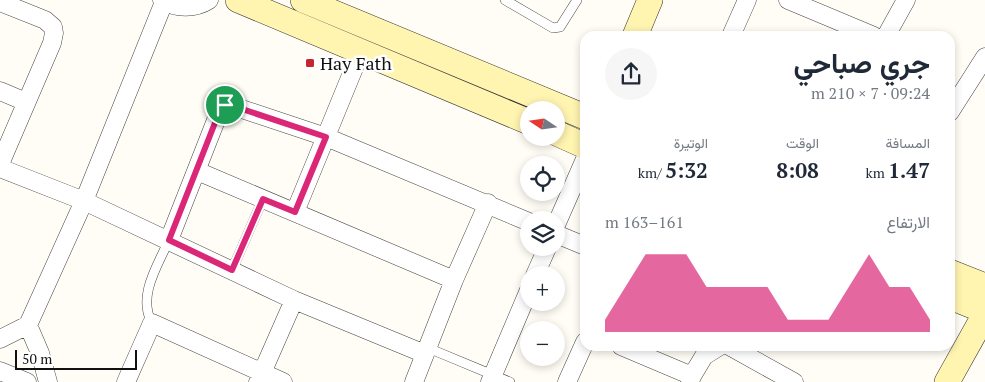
<!DOCTYPE html>
<html lang="ar">
<meta charset="utf-8">
<style>
:root{--surface:#fff;--page:#f6f6f7;--text:#1f2937;--muted:#747a83;--accent:#db2777}
body{margin:0;font-family:"PT Serif",Vazirmatn,serif;background:var(--page);color:var(--text);direction:rtl;height:100vh;display:flex;flex-direction:column;font-size:19px;white-space:nowrap}
*{box-sizing:border-box;margin:0}
p{font-size:16px;color:var(--muted)}
.icon{flex:none;width:28px;height:28px;fill:none;stroke:currentColor;stroke-width:2;stroke-linecap:round;stroke-linejoin:round}
.map{position:relative;flex:1;overflow:hidden;direction:ltr}
.panel{position:absolute;left:580px;top:31px;width:375px;height:320px;display:flex;flex-direction:column;background:var(--surface);border-radius:15px;box-shadow:0 2px 8px #0003;direction:rtl}
.panel>*{flex:none}
.needle{width:32px;rotate:283deg}
.tools{position:absolute;left:520px;top:101px;display:grid;gap:10px}
.tools a{display:grid;place-items:center;width:45px;height:45px;border-radius:50%;background:var(--surface);box-shadow:0 2px 8px #0003;font-size:25px}
.scale{position:absolute;left:15px;bottom:12px;width:122px;box-sizing:border-box;padding-left:5px;border:2px solid #111;border-top:0;font-size:14px;line-height:18px;white-space:nowrap;color:#111;-webkit-text-stroke:4px #fff;paint-order:stroke}
.pin{position:absolute;display:grid;place-items:center;width:42px;height:42px;color:#fff;margin:-21px;border:2px solid #fff;border-radius:50%;box-shadow:0 1px 5px #0007}
.round{display:grid;place-items:center;flex:none;width:52px;height:52px;border-radius:26px;background:var(--page)}
.head{display:flex;align-items:center;justify-content:space-between;height:85px;padding:0 25px}
h1{font-size:28px;font-weight:700;line-height:38px}
.stats{display:grid;grid-template-columns:repeat(3,1fr);gap:8px;height:85px;padding:5px 25px}
.stats div{display:grid;align-content:center}
.stats b{font-size:21px;font-weight:700}
.stats small{font-size:14px;font-weight:400}
.stats p{font-size:14px}
.chart{height:140px;padding:10px 25px}
.chart p{display:flex;justify-content:space-between}
.chart svg{width:100%;height:90px;margin-top:5px;fill:var(--accent);opacity:.7}
.map>svg:first-child{display:block}
.lines{fill:none;stroke-linecap:round;stroke-linejoin:round}
.lane-casing{stroke:#444;stroke-width:10}
.street-casing{stroke:#444;stroke-width:19}
.secondary-casing{stroke:#333;stroke-width:26}
.lane{stroke:#fff;stroke-width:9}
.street{stroke:#fff;stroke-width:18}
.secondary{stroke:#fff4b0;stroke-width:25}
.route-casing{stroke:#fff;stroke-width:10}
.route{stroke:#db2777;stroke-width:6}
.poi-dot{fill:#c42632;stroke:#fff;stroke-width:2}
.labels{text-anchor:middle;dominant-baseline:central;stroke-width:5;stroke-linejoin:round;paint-order:stroke}
.poi-label{font-size:18px;fill:#111;stroke:#fff;text-anchor:start}
</style>
<div class="map">
<svg width="985" height="382" viewBox="0 0 985 382">
<rect width="100%" height="100%" fill="#fffdf5"/>
<g class="lines">
<g class="lane-casing">
<path id="lane" d="M505,0L553,28L560,27L577,0
M232,270L263,199
M152,323C137,296 158,265 169,240
M428,348L510,382"/>
</g>
<g class="street-casing">
<path id="street" d="M162,0C176,9 195,9 209,0
M788,0L874,36
M0,2L45,20L53,27L54,33L52,43L0,164
M731,36L747,0
M886,36L906,0
M0,91L26,102
M950,112L985,57
M0,168L84,201L294,300L425,354
M197,171L454,280
M295,212L361,51
M556,225L585,159
M556,234L585,246
M169,240L220,110L225,105H230L326,137L529,222
M535,275L547,248
M28,325L40,353L48,382
M0,339L28,325L84,201L164,2
M621,346L692,376L690,382
M729,346L794,382
M0,371L27,382
M692,376L704,356L720,346
M126,382L152,323L283,382
M258,382L294,300
M414,382L454,280L488,203
M490,382L529,290
M567,382L585,342"/>
</g>
<g class="secondary-casing">
<path id="secondary" d="M238,0L529,122
M303,0L585,117
M635,36L650,0
M556,133L585,146
M950,272L985,286
M950,297L985,311
M947,382L985,314"/>
</g>
<use href="#lane" class="lane"/>
<use href="#street" class="street"/>
<use href="#secondary" class="secondary"/>
</g>
<g class="lines">
<g class="route-casing">
<path id="route" d="M225,105H230L326,137L295,212L263,199L232,270L169,240L220,110Z"/>
</g>
<use href="#route" class="route"/>
</g>
<rect class="poi-dot" x="305" y="58" width="10" height="10" rx="2.5"/>
<g class="labels">
<g class="poi-label">
<text x="320" y="63">Hay Fath</text>
</g>
</g>
</svg>
<div class="tools">
<a><svg class="needle" viewBox="-14 -14 28 28"><path d="M0-13l5 13h-10z" fill="#e53935"/><path d="M0 13l5-13h-10z" fill="#747a83"/></svg></a>
<a><svg class="icon" aria-label="locate" viewBox="0 0 24 24"><circle cx="12" cy="12" r="6"/><path d="M12 2v4M12 18v4M2 12h4M18 12h4"/></svg></a>
<a><svg class="icon" aria-label="layers" viewBox="0 0 24 24"><path d="M12 4l9 5-9 5-9-5zM3 14l9 5 9-5"/></svg></a>
<a>+</a>
<a>−</a>
</div>
<div class="scale">50 m</div>
<div class="pin" style="left:225px;top:105px;background:#1e9e55"><svg class="icon" aria-label="arrive" viewBox="0 0 24 24"><path d="M6 21V4h12l-3 4 3 4H6"/></svg></div>
<section class="panel">
<div class="head"><div><h1>جري صباحي</h1><p>09:24 · 7 × 210 m</p></div><a class="round"><svg class="icon" aria-label="share" viewBox="0 0 24 24"><path d="M12 15V3M7 8l5-5 5 5M5 13v7h14v-7"/></svg></a></div>
<div class="stats">
<div><p>المسافة</p><b>1.47<small> km</small></b></div>
<div><p>الوقت</p><b>8:08</b></div>
<div><p>الوتيرة</p><b>5:32<small> /km</small></b></div>
</div>
<div class="chart"><p><span>الارتفاع</span>161–163 m</p>
<svg viewBox="0 0 160 44" preserveAspectRatio="none"><path d="M0 44V38L10 22L20 6L30 6L40 6L50 22L60 22L70 22L80 22L90 38L100 38L110 38L120 22L130 6L140 22L150 22L160 38V44z"/></svg>
</div>
</section>
</div>
